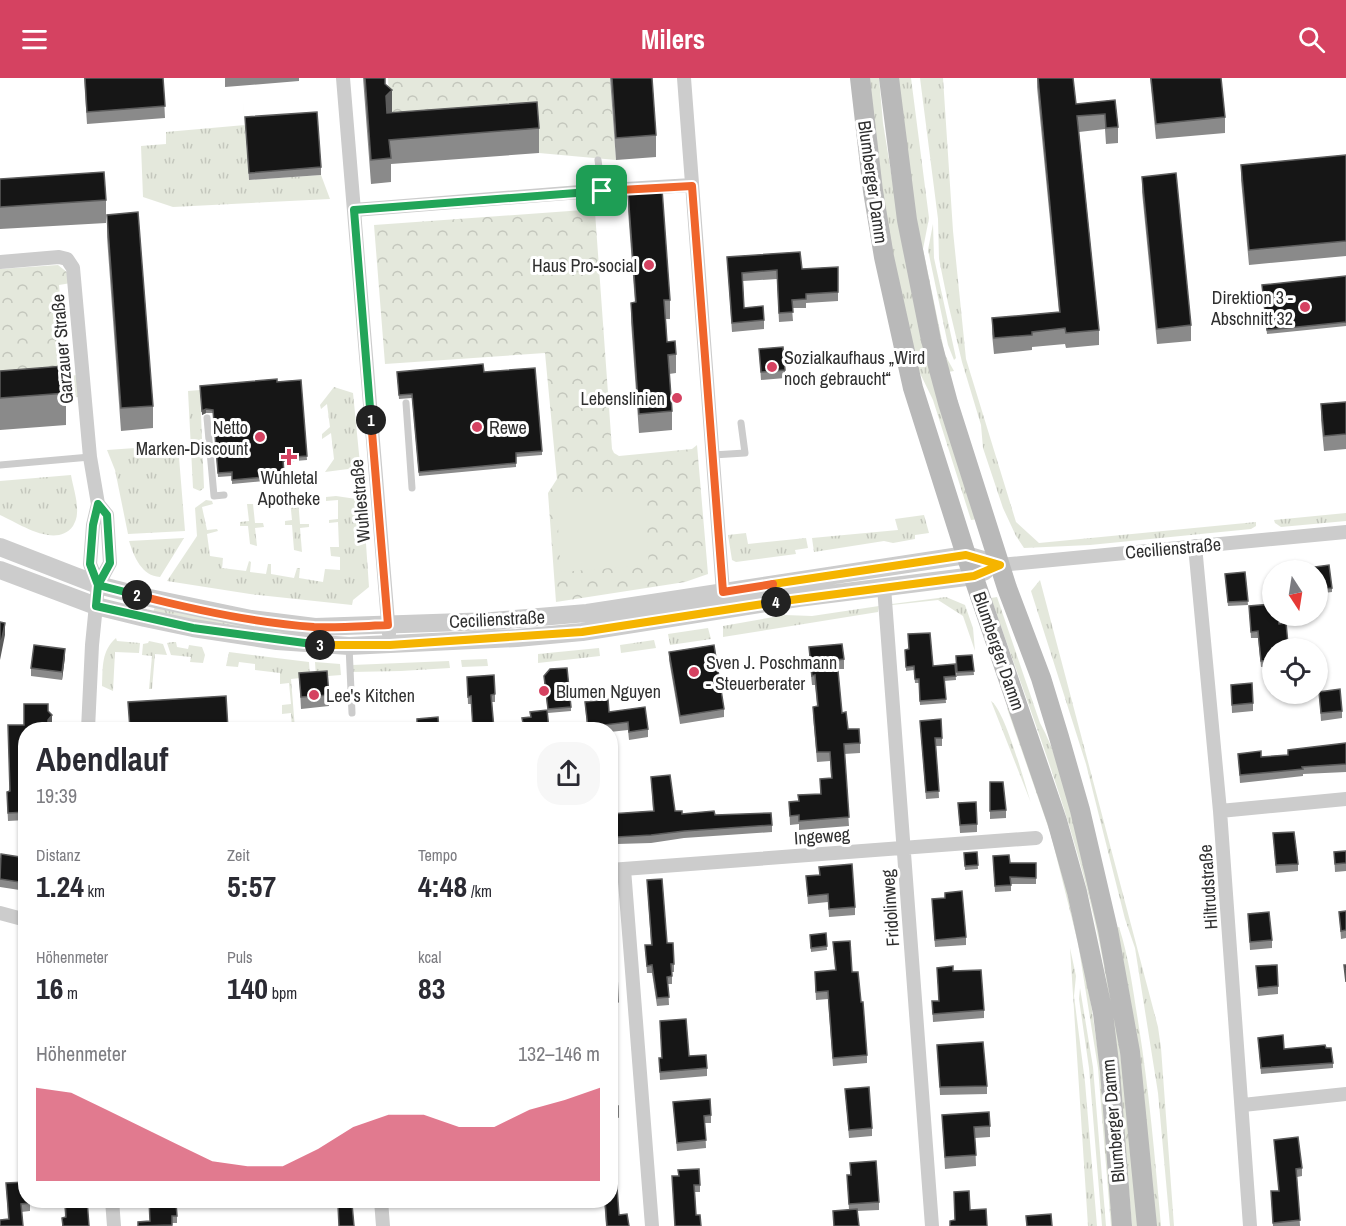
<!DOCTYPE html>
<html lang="de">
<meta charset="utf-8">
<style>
:root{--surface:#fff;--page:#f7f7f7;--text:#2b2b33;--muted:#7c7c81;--accent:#d54261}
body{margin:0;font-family:"Archivo Narrow",sans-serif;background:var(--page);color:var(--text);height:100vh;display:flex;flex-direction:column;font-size:22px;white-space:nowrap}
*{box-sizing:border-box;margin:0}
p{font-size:20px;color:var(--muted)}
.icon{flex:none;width:33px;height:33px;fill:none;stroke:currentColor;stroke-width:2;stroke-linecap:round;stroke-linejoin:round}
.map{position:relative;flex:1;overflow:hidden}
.side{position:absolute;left:18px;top:644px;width:600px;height:486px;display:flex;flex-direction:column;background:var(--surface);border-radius:24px;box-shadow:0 2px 4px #0004}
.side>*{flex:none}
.needle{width:39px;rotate:168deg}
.tools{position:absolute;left:1262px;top:482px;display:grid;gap:12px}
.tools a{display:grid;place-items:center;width:66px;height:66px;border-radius:50%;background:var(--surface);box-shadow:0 2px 4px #0004;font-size:30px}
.pin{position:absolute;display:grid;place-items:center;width:51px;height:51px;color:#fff;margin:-26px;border-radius:12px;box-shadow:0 3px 9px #0006}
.km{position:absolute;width:30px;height:30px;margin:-15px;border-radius:50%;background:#222;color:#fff;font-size:16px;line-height:30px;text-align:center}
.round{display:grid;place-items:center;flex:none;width:63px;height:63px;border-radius:24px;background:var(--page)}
.head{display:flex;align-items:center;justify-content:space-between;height:102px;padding:0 18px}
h1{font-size:33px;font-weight:800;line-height:45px}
.stats{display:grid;grid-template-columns:repeat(3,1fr);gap:9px;height:102px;padding:6px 18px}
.stats div{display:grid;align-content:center}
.stats b{font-size:30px;font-weight:800}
.stats small{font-size:16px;font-weight:400}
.stats p{font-size:16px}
.chart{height:168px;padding:12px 18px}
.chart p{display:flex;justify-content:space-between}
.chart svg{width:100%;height:108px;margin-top:6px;fill:var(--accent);opacity:.7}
header{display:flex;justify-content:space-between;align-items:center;height:78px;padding:0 18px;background:var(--accent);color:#fff;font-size:27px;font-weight:800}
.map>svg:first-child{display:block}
.grass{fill:url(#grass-tufts)}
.forest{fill:url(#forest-crowns)}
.pitch{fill:#e4e8dc}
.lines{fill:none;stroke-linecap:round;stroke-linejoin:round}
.service{stroke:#ccc;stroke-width:7}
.minor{stroke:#ccc;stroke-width:14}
.tertiary{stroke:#ccc;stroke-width:18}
.secondary{stroke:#b9b9b9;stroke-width:20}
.wall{fill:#8a8a8a}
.shaded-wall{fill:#5c5c5c}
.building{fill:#161616;stroke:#5c5c5c;stroke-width:1.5}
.split-1-casing{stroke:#fff;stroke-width:12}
.split-2-casing{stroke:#fff;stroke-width:12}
.split-3-casing{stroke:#fff;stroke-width:12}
.split-4-casing{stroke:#fff;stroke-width:12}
.split-5-casing{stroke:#fff;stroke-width:12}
.split-6-casing{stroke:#fff;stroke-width:12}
.split-1{stroke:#22a559;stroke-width:8}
.split-2{stroke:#f0652b;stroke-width:8}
.split-3{stroke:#22a559;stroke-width:8}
.split-4{stroke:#f5b400;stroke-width:8}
.split-5{stroke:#f5b400;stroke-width:8}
.split-6{stroke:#f0652b;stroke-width:8}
.poi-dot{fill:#d54261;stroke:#fff;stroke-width:2}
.labels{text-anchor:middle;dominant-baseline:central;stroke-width:6;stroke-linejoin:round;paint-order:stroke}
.street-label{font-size:18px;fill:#2f2f2f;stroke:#fff}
.poi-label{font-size:18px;fill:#2f2f2f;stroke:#fff;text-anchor:start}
</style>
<header><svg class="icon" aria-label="menu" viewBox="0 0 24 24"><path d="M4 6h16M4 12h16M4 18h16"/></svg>Milers<svg class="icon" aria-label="search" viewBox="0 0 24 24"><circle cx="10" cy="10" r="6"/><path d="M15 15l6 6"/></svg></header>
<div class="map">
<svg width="1346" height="1148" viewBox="0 0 1346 1148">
<defs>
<pattern id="grass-tufts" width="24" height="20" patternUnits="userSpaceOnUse" patternTransform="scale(1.5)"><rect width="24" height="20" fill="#e4e8dc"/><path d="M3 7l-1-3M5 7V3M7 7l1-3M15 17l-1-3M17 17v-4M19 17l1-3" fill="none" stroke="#c4c7bd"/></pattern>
<pattern id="forest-crowns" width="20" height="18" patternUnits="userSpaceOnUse" patternTransform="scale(1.5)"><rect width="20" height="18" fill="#e4e8dc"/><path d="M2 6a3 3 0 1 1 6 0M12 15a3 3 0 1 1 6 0" fill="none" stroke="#c4c7bd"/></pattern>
</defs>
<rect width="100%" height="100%" fill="#fff"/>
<path class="grass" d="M869,0H879L883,45L904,174L978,441L971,442L933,322L917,289L905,241L881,111Z
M898,0H911L929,140L923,171L945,277L954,293L948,294L919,166Z
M920,0H943L953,153L966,281L1016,444L1039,465L1256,444V448L1251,451L1090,467L1024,470L1016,458L1003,430L983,370L981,347L962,284L948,225L939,181L938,141Z
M243,23L249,102L321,97L330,121L173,129L143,119L141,68L166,66V54L245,47Z
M933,146L934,180L956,280L954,282L948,267L928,172Z
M334,309L353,315L360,386L348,391L325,394L334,381L331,355L322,361V356L330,349L327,326L321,331L320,327Z
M200,312L204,410L200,413L193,410L188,313Z
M178,367L185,453L128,456L115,392L107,372Z
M71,397C73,409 78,423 77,435C77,440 75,444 73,448C56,471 20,446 0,437V403Z
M336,418L363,422L369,509L353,522L352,527L250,516L167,503L197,458L195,430L206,422L212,423L213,426L202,429L207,452L217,451L218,453L207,456L210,478L223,480L222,490L246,493L249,483L251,484L250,494L266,496L268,486H271V496L294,500L297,490H300L299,500L323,504L325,491L340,492V479L331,478L330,469H339L338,444L329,445V442L338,441V422L326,423V419Z
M298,421L300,446H309V449L300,450L302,474L294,472L292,447H285V443L292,442L290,422Z
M247,426H253L255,445H263L264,449L255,450L257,468L250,466L248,448H240V444L249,443Z
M1346,435V443L1281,449L1275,445L1274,442Z
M924,437L929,455L915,457V461L893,465L884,463L814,474L812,460L898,452L895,441Z
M746,455L748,466L806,460L808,470L795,472L796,476L736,484L732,482L728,457Z
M184,460L160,499C142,498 134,479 129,463Z
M1040,502L1158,949L1161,970L1174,1148H1170L1158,1015L1135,870L1125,841L1086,686L1031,513Z
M946,519L965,527L973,550L975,573L963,538L938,522L892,527V526Z
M997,519L1040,645C1061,683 1070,729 1080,770C1093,822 1105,874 1113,926C1125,1000 1131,1074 1138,1148H1132C1124,1053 1118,956 1099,863C1075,746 1030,633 991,520Z
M155,528L297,552L296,557L250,553L153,535Z
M879,528L878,534L723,559V548L785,537L812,538Z
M708,550L711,561L670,567L668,556Z
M116,560L117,563L140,565L139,575L115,574L113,613L102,608C103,590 101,573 116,560Z
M654,562L656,570L621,575L620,567Z
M149,563L163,566L167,577L155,576L152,611H149L152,578L142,577L143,566L148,565Z
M173,564H176L177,569L188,571L189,567L202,569L205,577L203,585L190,584L191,579L171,577L167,565Z
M599,570L600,578L538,585V576Z
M229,574L309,584L310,599L291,601L295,651H292L291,635L282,636V627L291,626L289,605L280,606V595L255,592V586L239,584L238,589L226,588Z
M487,581L488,588L462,589L461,582Z
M449,583L450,590L401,593L352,594V587Z
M315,584L340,586L341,597L316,599Z
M991,623C1005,632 1025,707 1031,725Z
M1010,629L1060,782L1090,919L1102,1001L1113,1148H1111L1098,990L1078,865L1051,757L1007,630Z
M1119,849C1129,880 1133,912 1138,943C1149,1011 1155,1080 1161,1148H1156L1116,850Z
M1070,870L1076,898L1074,918L1085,1004L1097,1148H1088Z
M1080,910L1093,989L1106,1148H1102L1089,990L1079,921Z"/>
<path class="forest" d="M388,0H610L616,82L539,75L537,49L390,37Z
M597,131L595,134L612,371L614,375L619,378L692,371L697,367L708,496L685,504L556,524L548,415L557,401L545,275L385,286L374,147Z
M58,187L68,195L71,205L59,207L67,298L78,297L79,319L0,325V191Z"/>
<path class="pitch" d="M644,414L649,487L561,494L556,420Z"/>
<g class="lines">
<path class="service" d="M598,82L602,113
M406,325L412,410
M207,340L214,418L224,417
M713,377L745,375L741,345
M0,387L90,379
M349,568L352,635"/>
<path class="minor" d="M343,0L389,556
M684,0L723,514
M354,132L593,113L692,107
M0,184L59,179L67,181L73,190L90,379L98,426L107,437L110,485L98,507L92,567L88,651
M98,426L93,447L90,486L98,507
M1195,468L1220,733L1250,1148
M1000,487L1346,454
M884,509L932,1148
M1220,733L1346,721
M624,791L652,1148
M610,792L1036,760
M0,835L26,842
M1243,1027L1346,1016
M112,1122L114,1148
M381,1122L383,1148"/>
<path class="tertiary" d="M0,469L98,507L150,520L251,541L315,549L492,543L587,535L966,477L1000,487
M0,492L96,528L145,540L193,550L277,563L349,568L517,560L582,554L798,520L974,498L985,493"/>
<path class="secondary" d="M860,0L873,113L884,179L913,310L966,477L1057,743L1077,814L1103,935L1110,993L1122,1148
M889,0L907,142L931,262L948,325L1007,510L1041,600L1059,659L1080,732L1108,852L1130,974L1147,1148"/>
</g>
<path class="wall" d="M84,0H163L165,40L87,46Z
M225,0H299V3L225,9Z
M363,0H385V6L392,35L539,50V75L391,86V104L371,106Z
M610,0H652L656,57V79L616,82Z
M1037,0H1073L1076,26L1115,22L1118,49V65L1106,66L1105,51L1079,54L1099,252V267L1066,270L1065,266L1032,269V272L994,276L992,256V240L1059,234L1037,9Z
M1150,0H1221L1225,39V55L1156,61Z
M245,39L321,89V97L249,102Z
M1346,77V178L1249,187L1241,102V87Z
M1142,99L1191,247V263L1157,266L1142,114Z
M0,101L106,122V145L0,151Z
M628,114L670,222V241H666L667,264L676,276V295L669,296L672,333V352L639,355L631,244V225H635L628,133Z
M107,137L153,328V350L121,353L107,159Z
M727,179L802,191L838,189V223L806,225V230H792L793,243L779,244L777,201L743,203L744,230L764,242V251L732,254Z
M1346,198V248L1267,256L1262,211Z
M759,271L785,292V300L761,302Z
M0,293L66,315V347L0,352Z
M397,294H484L542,373V377L516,379V389L419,398L412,320L399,321Z
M301,302L307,382L283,384L284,401L232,406V398L218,399L213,335H206L202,337L200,308Z
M1346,324V371L1324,373L1321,342V326Z
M1317,492L1332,510V514L1317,516Z
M1245,494L1248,527L1228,528L1225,496Z
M1249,528L1279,546L1288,566V570H1272V588L1261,589L1258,560H1251Z
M809,569L844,581V591H837L842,635L848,651L860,665V675L844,676L849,748L799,752V746L790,747L789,724L798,723V717L820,716V701L831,700L830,683L817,684L813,638V629L817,628L815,607H812L809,578Z
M905,572L933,588L955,586L956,602L944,603L946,625L920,627L919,605H915L914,592L906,593Z
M669,574L724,631V639L680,646L669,582Z
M972,577L974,597L957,598L956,578Z
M65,579L62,602L31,598V590Z
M299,595L329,617V628L301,631Z
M467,599L495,616V624H492L494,651H473L471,626H468Z
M544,602L571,629V633L548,635Z
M1231,607L1253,625V633L1232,635Z
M1319,614L1342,633V640L1321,643Z
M585,624L648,651V659L629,662L628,652L610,654V651H587Z
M48,633L52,645L48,651H26V742L8,743L7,721L24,647Z
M920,643L942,660V668H936L939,720L926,721Z
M1346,665V694L1303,696V698L1240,705L1238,676L1261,679L1288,677V672Z
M651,699L675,733L682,736L715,737L772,747V754L684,760L651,765L617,766V765H610V736L653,733Z
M990,704L1006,732V740L990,741Z
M958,725L977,746V754L960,755Z
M1273,755L1298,786V793L1276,795Z
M1346,773V793L1335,794L1334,774Z
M977,774L978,791L965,792L964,775Z
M993,778L1010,785H1036V806H1011V813L995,814Z
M0,780H26V813L0,809Z
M819,789L855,829V837L829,839L828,824L808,826L806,798L819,797Z
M647,802L667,865L674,886V894H672V906H668L669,927L657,928L652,895H647L645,867H651Z
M610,818L618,924V932H614L615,957H611L615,1006L610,1007Z
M945,820L966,859V867L935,869L932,821Z
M1346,833V860L1341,861L1339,834Z
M1248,836L1272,862V870L1250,872Z
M826,855L827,872L811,874L810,857Z
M833,864L852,894L861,924L867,977V985L833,988L828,921L816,922L815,902V894L835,892Z
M26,879V907H24Z
M1256,888L1278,908V916L1258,918Z
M937,890L953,893L984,932V940L933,944L932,923H939Z
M660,943L689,978L707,990V998L660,1002L659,980H662Z
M1258,960L1284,971L1326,970L1333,985V990L1261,996Z
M937,967L987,1008V1016L940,1017Z
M845,1011L872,1050V1058L849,1060Z
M673,1024L711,1037V1045H705L706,1070L677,1073Z
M610,1028L618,1039V1046L612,1047L619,1137L629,1148H606L604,1122H610Z
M942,1037L990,1048V1059L975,1060L976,1088L945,1091Z
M1274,1062L1302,1090V1098L1297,1099L1300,1148H1273L1271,1113H1279Z
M850,1085L879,1124V1132L857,1133L859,1148H834L833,1133L849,1132L847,1097H850Z
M6,1105L30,1122V1133L21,1134L8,1141Z
M672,1105L700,1107V1114H695L696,1137Z
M64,1122H89V1128H87L89,1148H62V1140L65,1139Z
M149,1122H169V1125L177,1138V1145H172V1148H138L150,1143Z"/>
<path class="shaded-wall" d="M392,12V36L386,42V18Z
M206,331V335L202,337V333Z
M5,545V557L0,582V570Z
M65,571V579L62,602V594Z
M52,637V645L48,650V642Z
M615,999V1006L610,1007V1000Z"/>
<path class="building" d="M85,0H163L165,28L87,34Z
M365,0H385V6L392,12L386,18L387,35L537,24L539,50L389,62L391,80L371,82Z
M612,0H652L656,57L616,60Z
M1038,0H1073L1076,26L1115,22L1118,49L1106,50L1105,36L1077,38L1099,252L1066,255L1065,250L1032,254V257L994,260L992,240L1060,234Z
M1151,0H1221L1225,39L1156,46Z
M317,34L321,89L249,95L245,39Z
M1346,77V163L1249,172L1241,87Z
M104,94L106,122L0,129V101Z
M1176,95L1191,247L1157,251L1142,99Z
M662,111L670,222H664L667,264L675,263L676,276L668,277L672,333L639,336L631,225L636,224L628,114Z
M138,134L153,328L121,330L107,137Z
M800,174L802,191L838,189V214L806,216V221L792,222L793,234L779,235L777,192L742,195L744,230L763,228L764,242L732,245L727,179Z
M1346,198V244L1267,252L1262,207Z
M783,269L785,292L761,294L759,271Z
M483,286L484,294L535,290L542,373L516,375V385L419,394L412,316L399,317L397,294Z
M64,288L66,315L0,320V293Z
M277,301V304L301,302L307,378L283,380L284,397L232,402V394L218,395L213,332L206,331L202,333L200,308Z
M1346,324V356L1324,358L1321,326Z
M1329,487L1332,510L1317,512V492H1308V490Z
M1245,494L1248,523L1228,524L1225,496Z
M1272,526V537H1278L1279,546L1286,545L1288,566L1279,567V570H1272V582L1261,583L1258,553L1251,554L1249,528Z
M0,544L5,545L0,570Z
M930,555L933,588L955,586L956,598L944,599L946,621L920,623L919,601H915L914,588L906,589L905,572L909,571L908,556Z
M842,566L844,581L837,582L842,635L846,634L848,651H859L860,665L844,666L849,739L799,743V737L790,738L789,724L799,723L798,717L821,716L820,701L832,700L830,674H817L813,629L818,628L815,597L812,598L809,569Z
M34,567L65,571L62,594L31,590Z
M714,567L724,631L680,638L669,574Z
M972,577L974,593L957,594L956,578Z
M567,590L571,629L548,631L544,598L550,591Z
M327,593L329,617L301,619L299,595Z
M494,597L495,616L491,617L494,651H473L471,618L468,619L467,599Z
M1252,605L1253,625L1232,627L1231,607Z
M1340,611L1342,633L1321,635L1319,614Z
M226,618L228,651H130L128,624Z
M608,621L609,634L645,629L648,651L629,654L628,644L588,649L585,624Z
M24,626H48V633L52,637L48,642V648H37V651H26V734L8,735L7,714L10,713L8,647H24Z
M547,632L549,651H524L522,640L531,639L530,634Z
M438,639L439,651H376V649L417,646V641Z
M941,641L942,660H935L939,713L926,714L920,643Z
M1346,665V686L1302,689L1303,691L1240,697L1238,676L1261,673V679L1288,677V672Z
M670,697L675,733H682V736L714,733L715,737L771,735L772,747L684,753L651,757L617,759V757L610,758V736L654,733L651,699Z
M990,704H1003L1006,732L990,733Z
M976,724L977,746L960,747L958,725Z
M1294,754L1298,786L1276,787L1273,755Z
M1346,773V785L1335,786L1334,774Z
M977,774L978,787L965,788L964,775Z
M1,776L26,780V805L0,801Z
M1009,777L1010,785H1036V800L1010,799L1011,807L995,808L993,778Z
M852,786L855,829L829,831L828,816L808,818L806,798L820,797L819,789Z
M662,801L667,865H673L674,886H671L672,898L667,899L669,919L657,920L652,887L647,888L645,867H652L647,802Z
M962,813L966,859L935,862L932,821L945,820V815Z
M610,818L616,868L618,924L614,925L615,949L611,950L615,999L610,1000Z
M1346,833V852L1341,853L1339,834Z
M1269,834L1272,862L1250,864L1248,836Z
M826,855L827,868L811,870L810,857Z
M850,863L852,894H858L861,924H863L867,977L833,980L828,913L816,914L815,894L836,892L833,864Z
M26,879V899H24Z
M1277,887L1278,908L1258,910L1256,888Z
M1344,887H1346V904Z
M953,888V893L981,892L984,932L933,936L932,923H939L937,890Z
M686,941L689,978L706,977L707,990L660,994L659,980H662L660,943Z
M1283,957L1284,971L1325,967L1326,970H1331L1333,985L1261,990L1258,960Z
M983,964L987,1008L940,1009L937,967Z
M869,1009L872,1050L849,1052L845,1011Z
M710,1021L711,1037L704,1038L706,1062L677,1065L673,1024Z
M610,1028H618V1039L612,1040L619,1137L627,1136L629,1148H607L605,1122H610Z
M989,1034L990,1048L974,1049L976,1077L945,1079L942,1037Z
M1298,1059L1302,1090L1296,1091L1300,1142L1273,1145L1271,1113H1279L1274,1062Z
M876,1083L879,1124L849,1126L847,1097H851L850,1085Z
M699,1091L700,1107H694L696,1137H700L701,1148H675L672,1098H679L678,1092Z
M26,1104V1122H30V1125L21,1126L23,1148H0V1142L9,1141L6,1105Z
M969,1113L970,1132L986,1131L987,1148H950V1143L955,1142L954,1114Z
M65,1122H87L89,1148H63L62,1140L66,1139Z
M149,1122H169V1125H176L177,1138H172V1147L138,1148V1144L150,1143Z
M352,1126L354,1148H339L338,1127Z
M857,1131L859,1148H834L833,1133Z
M1051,1136L1052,1148H1027L1026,1138Z"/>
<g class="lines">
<g class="split-1-casing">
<path id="split-1" d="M371,342L354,132L602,113"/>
</g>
<g class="split-2-casing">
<path id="split-2" d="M137,517C195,532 255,545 314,549C338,550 363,548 388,547L371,342"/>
</g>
<g class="split-3-casing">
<path id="split-3" d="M137,517L98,507L90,486L93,447L98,426L107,437L110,485L98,507L96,528L193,550L320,567"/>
</g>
<g class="split-4-casing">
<path id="split-4" d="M320,567H390L582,554L776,524"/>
</g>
<g class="split-5-casing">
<path id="split-5" d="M773,506L966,477L1000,487L974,498L776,524"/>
</g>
<g class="split-6-casing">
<path id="split-6" d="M602,113L692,108L723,514L773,506"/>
</g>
<use href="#split-1" class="split-1"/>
<use href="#split-2" class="split-2"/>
<use href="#split-3" class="split-3"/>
<use href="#split-4" class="split-4"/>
<use href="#split-5" class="split-5"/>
<use href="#split-6" class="split-6"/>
</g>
<g class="poi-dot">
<circle cx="649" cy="187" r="6"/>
<circle cx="1305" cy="229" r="6"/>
<circle cx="772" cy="289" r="6"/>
<circle cx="677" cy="320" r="6"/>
<circle cx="477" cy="349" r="6"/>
<circle cx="260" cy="359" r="6"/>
<path d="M286 370h6v6h6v6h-6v6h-6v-6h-6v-6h6z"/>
<circle cx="694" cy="594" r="6"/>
<circle cx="544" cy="613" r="6"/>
<circle cx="314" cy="617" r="6"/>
</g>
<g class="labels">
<g class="street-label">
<text transform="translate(873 104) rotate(82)">Blumberger Damm</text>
<text transform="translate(62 271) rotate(-95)">Garzauer Straße</text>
<text transform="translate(360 423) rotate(-95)">Wuhlestraße</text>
<text transform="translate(1173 470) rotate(-5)">Cecilienstraße</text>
<text transform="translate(497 541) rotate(-3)">Cecilienstraße</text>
<text transform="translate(999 573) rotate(71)">Blumberger Damm</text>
<text transform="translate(822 758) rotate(-4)">Ingeweg</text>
<text transform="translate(1208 809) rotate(-94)">Hiltrudstraße</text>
<text transform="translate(890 830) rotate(-94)">Fridolinweg</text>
<text transform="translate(1113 1043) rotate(-95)">Blumberger Damm</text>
</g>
<g class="poi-label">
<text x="637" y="187" text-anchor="end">Haus Pro-social</text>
<text x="1293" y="219" text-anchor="end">Direktion 3 -<tspan x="1293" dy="21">Abschnitt 32</tspan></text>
<text x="784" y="279">Sozialkaufhaus „Wird<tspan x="784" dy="21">noch gebraucht“</tspan></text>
<text x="665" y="320" text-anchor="end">Lebenslinien</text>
<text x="248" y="349" text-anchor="end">Netto<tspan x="248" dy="21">Marken-Discount</tspan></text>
<text x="489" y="349">Rewe</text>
<text x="289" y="399" text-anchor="middle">Wuhletal<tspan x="289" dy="21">Apotheke</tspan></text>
<text x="706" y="584">Sven J. Poschmann<tspan x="706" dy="21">- Steuerberater</tspan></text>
<text x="556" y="613">Blumen Nguyen</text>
<text x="326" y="617">Lee's Kitchen</text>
</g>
</g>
</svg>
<div class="tools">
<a><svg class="needle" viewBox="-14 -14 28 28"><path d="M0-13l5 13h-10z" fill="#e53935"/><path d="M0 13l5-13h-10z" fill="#7c7c81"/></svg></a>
<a><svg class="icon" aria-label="locate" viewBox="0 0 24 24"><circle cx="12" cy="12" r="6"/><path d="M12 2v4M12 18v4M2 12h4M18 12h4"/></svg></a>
</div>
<div class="pin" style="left:602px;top:113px;background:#1e9e55"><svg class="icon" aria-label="arrive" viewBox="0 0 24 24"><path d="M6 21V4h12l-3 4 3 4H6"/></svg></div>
<b class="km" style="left:371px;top:342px">1</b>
<b class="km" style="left:137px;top:517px">2</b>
<b class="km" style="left:320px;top:567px">3</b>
<b class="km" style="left:776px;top:524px">4</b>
<section class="side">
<div class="head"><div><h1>Abendlauf</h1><p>19:39</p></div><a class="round"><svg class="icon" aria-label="share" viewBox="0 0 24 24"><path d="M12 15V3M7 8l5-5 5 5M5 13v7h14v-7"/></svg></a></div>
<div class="stats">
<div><p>Distanz</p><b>1.24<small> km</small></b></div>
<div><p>Zeit</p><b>5:57</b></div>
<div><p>Tempo</p><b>4:48<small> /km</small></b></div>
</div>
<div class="stats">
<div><p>Höhenmeter</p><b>16<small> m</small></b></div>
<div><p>Puls</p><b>140<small> bpm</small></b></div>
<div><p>kcal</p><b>83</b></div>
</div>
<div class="chart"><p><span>Höhenmeter</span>132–146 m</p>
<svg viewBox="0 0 160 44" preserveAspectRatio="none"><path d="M0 44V6L10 8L20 15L30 22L40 29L50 36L60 38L70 38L80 31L90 22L100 17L110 17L120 22L130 22L140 15L150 11L160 6V44z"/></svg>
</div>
</section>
</div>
